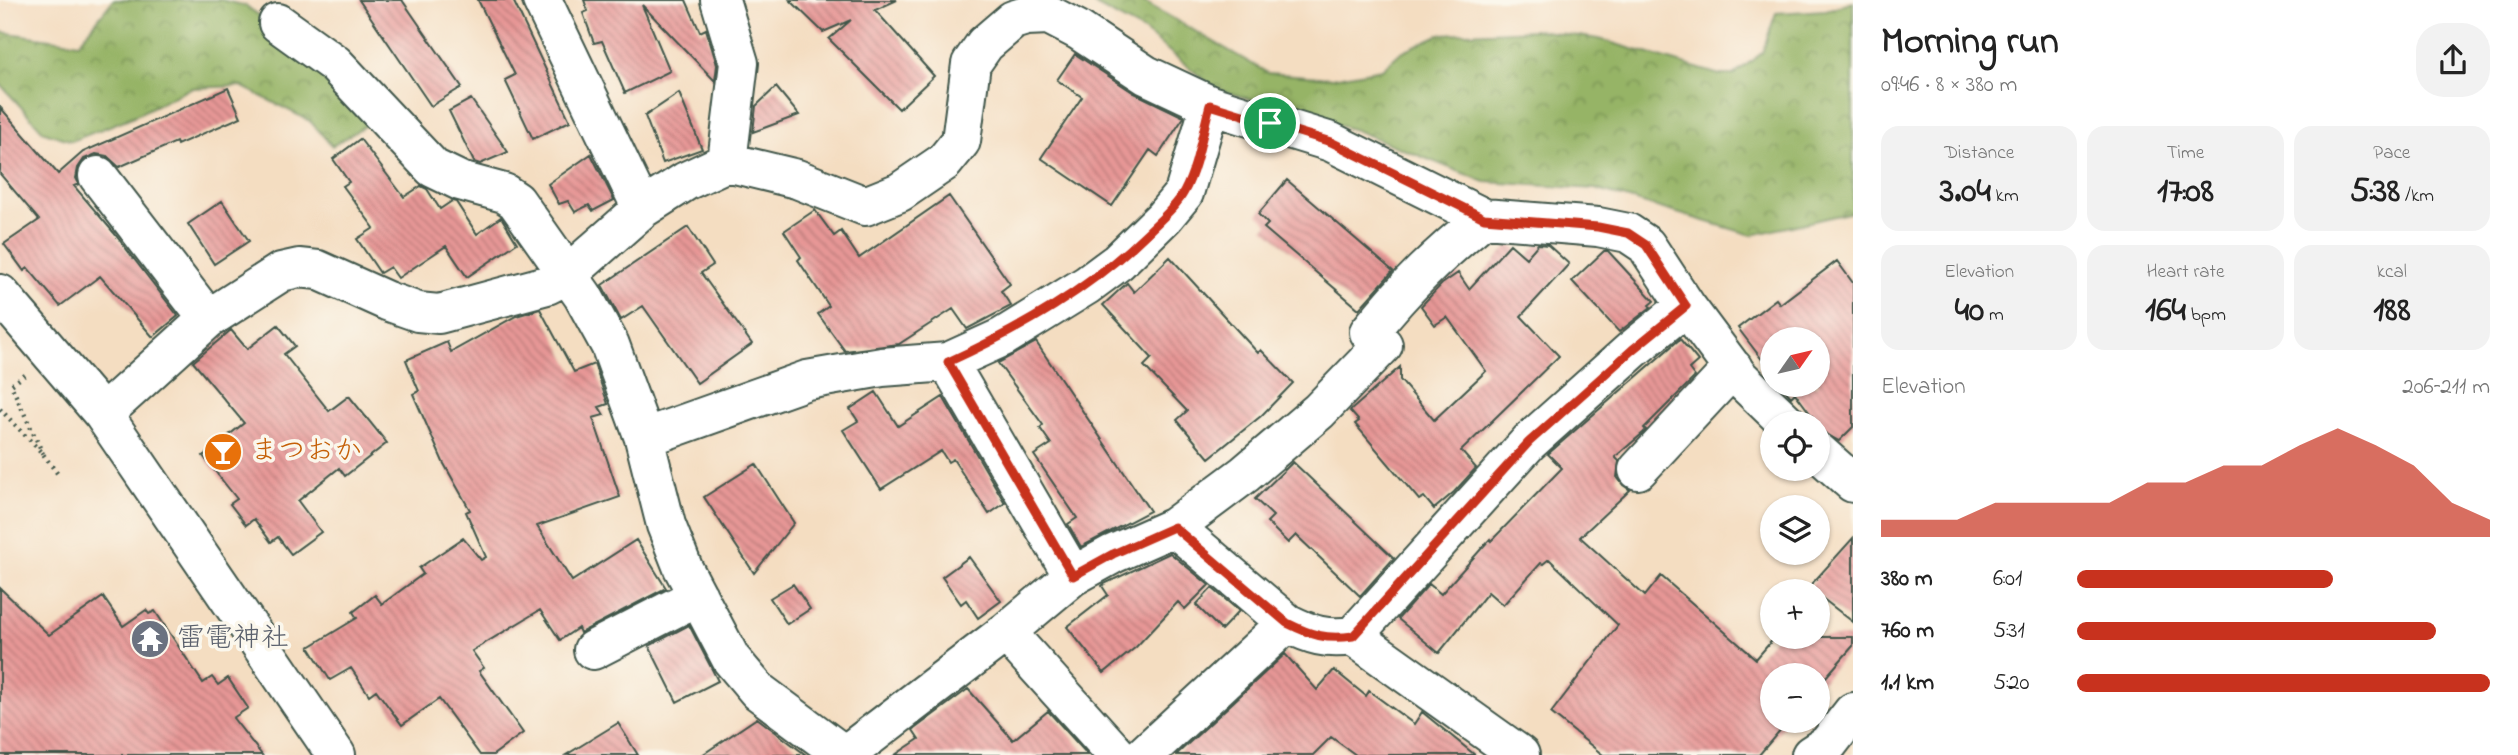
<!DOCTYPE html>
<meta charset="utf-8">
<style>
:root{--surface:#fff;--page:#f2f2f2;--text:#222;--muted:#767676;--accent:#c8321e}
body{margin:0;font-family:"Indie Flower","Klee One",sans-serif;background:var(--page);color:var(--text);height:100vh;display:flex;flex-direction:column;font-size:26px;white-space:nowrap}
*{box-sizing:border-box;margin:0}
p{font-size:23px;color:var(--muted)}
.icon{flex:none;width:38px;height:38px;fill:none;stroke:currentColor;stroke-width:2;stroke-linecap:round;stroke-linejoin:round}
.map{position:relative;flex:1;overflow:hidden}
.panel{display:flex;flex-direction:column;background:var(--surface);width:665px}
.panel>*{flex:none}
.needle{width:46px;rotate:56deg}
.fabs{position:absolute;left:1760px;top:327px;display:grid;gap:14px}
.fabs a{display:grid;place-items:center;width:70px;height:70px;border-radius:50%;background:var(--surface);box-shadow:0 2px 5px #0004;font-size:35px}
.pin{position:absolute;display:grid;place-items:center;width:60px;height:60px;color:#fff;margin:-30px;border:4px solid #fff;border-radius:50%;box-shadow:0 2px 7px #0007}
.round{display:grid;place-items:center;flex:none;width:74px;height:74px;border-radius:28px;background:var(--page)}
.head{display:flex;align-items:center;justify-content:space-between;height:119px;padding:0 28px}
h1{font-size:38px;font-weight:700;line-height:52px}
.metrics{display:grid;grid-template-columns:repeat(3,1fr);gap:10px;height:119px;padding:7px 28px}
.metrics div{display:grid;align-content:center;border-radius:18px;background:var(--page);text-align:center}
.metrics b{font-size:35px;font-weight:700}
.metrics small{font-size:19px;font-weight:400}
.metrics p{font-size:19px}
.chart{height:196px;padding:14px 28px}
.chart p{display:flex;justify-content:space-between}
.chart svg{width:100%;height:126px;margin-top:7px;fill:var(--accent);opacity:.7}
ul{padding:0 28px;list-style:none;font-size:23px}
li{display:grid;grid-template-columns:112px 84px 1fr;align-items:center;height:52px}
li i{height:18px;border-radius:9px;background:var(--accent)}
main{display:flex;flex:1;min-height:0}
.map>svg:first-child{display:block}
.forest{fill:url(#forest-crowns);stroke:#5a784d;stroke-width:2}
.building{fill:url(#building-back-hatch)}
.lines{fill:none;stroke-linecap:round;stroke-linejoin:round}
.minor-casing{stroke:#3f5549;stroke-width:42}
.path{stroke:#3f5549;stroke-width:4.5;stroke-dasharray:2 5;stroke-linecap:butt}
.minor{stroke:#fff;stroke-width:38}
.route-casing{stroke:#fff;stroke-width:14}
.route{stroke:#c8321e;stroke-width:9}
.labels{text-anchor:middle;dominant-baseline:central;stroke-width:7;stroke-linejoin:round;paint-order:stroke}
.food-label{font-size:28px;fill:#c56008;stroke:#fbf7ec;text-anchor:start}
.worship-label{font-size:28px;fill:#5b616d;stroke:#fbf7ec;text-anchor:start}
</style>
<main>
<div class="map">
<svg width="1853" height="755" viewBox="0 0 1853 755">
<defs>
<pattern id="forest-crowns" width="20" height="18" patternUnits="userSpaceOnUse" patternTransform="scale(1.75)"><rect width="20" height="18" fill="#96b466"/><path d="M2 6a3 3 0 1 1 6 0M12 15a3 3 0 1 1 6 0" fill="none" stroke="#7a9455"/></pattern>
<pattern id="building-back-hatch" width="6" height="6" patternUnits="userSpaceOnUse" patternTransform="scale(1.75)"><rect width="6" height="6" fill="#e79796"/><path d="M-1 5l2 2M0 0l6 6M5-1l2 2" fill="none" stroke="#bb7c7b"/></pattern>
</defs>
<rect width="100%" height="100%" fill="#fbf7ec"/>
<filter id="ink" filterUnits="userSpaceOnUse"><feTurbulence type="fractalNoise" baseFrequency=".0143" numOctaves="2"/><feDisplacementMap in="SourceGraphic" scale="14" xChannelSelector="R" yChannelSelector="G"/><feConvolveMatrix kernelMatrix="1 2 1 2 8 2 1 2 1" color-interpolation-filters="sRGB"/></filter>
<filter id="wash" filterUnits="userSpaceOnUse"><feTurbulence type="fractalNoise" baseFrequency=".00686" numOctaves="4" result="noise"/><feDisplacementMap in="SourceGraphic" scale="28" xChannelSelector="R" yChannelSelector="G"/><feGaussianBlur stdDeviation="1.57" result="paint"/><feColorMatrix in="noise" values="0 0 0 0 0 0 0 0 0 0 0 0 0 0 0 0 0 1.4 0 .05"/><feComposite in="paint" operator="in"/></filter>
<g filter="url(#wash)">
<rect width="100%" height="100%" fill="#f4ddc1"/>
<path class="forest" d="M113,0H221L246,6L312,54L377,118L332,146L310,121L241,86L191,88L132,117L72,141L44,132L0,84V32L79,43Z
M1086,0H1141L1268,73L1332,78L1382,69L1401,52L1441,34L1537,30L1599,39L1720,75H1733L1762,53L1776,13L1826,10L1853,2V212L1752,235L1595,189L1485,182L1355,130L1216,89L1144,31Z"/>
<g id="blocks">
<path class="building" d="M359,0H402L462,87L431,106Z
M478,0H513L570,121L533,139L505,80L515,75Z
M584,0H686L700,32L706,29L717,65L715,81L642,5L670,71L625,93L602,41L594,43L583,13L588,11Z
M790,0H897L875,10L934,76L899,109L829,39L851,20L823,32Z
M1075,54L1134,93L1184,117L1158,156L1150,150L1112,206L1041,158L1082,97L1057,80Z
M776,87L799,115L753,132L756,106Z
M228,88L241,117L177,145L176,142L119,167L107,156L96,154L84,159L78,168L76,178L79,184L74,186L114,233L178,316L153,337L100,276L60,306L28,268L24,271L4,244L39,220L0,174V107L58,174L83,152Z
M679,93L702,149L663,163L645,116Z
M471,99L508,152L480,164L474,162L449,111Z
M360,139L404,197L421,186L427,189L440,209L452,201L456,202L477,234L501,217L517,243L467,277L446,246L398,278L390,267L380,273L357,239L374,228L343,186L349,182L333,159Z
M591,154L614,200L593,211L589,205L575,212L568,201L559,204L548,184Z
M1287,180L1393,271L1359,309L1264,228L1268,224L1258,214Z
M949,196L1010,284L1001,291L1011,306L967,329L953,309L899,344L845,351L818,314L829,306L798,260L801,257L784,231L815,210L834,236L841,231L859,258Z
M222,201L249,241L214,264L188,224Z
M688,227L713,265L701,273L752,344L697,383L643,306L621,320L602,285Z
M1510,244L1526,258L1538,244L1548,245L1569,264L1521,316L1559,356L1461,451L1476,468L1454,492L1434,509L1424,497L1419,500L1355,424L1359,421L1350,411L1400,367V380L1434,420L1486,371L1447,317L1435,325L1421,306L1442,284L1458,273L1469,289Z
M1604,251H1608L1654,301L1649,305L1651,307L1619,332L1572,281Z
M1170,257L1258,353L1261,350L1293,383L1261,416L1209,458L1177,420L1187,411L1144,366L1152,358L1103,305L1127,283L1134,292Z
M1837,261L1853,283V427L1839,441L1821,431L1818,424L1795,393L1791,397L1781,385H1818V340H1773V374L1738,328L1776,299L1780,304Z
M540,309L574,372L594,364L608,404L599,407L604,415L593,418L620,497L537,526L572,581L636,540L666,588L580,633L578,628L560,640L540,610L472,651L484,668L479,671L523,733L493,755H480L439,699L402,725L376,690L369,695L351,668L330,680L309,647L357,618L353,612L375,595L382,604L423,574L419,568L463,538L481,560L486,557L466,512L470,510L443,462L413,394L419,391L406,360L447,342L451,352L516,316Z
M278,325L295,346L284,354L329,411L349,396L387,443L345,476L339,468L298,501L321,532L291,554L278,537L271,542L254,519L246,525L230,504L237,499L203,456L244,423L193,362L231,330L247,349Z
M1680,339L1698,361L1689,369L1695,377L1644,428L1646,430L1643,433L1615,457L1619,461L1617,477L1623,485L1630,490L1580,537L1645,596L1661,576L1756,659L1775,637H1853V646L1818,686V676H1773V721H1788L1759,755H1603L1551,713L1618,625L1549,559L1543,564L1541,563L1503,605L1488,592L1439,653L1398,619L1429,584L1441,594L1490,539L1491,541L1562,468L1548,454Z
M1036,342L1150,511L1081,547L1068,524L1077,518L1034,455L1051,444L1040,428L1043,425L998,363Z
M876,392L898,426L943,397L1005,503L989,514L953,459L948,462L941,451L881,489L843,430L858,421L850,409Z
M1293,462L1394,558L1360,596L1296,535L1288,543L1267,522L1273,516L1255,499Z
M756,464L794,523L754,573L704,497Z
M1853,538V622L1818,595V592L1808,588Z
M1170,553L1209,585L1185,609L1178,602L1136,647L1104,673L1067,627L1108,595L1102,586L1104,584Z
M969,557L1001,601L978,618L966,600L961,604L942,577Z
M793,584L810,609L787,624L770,598Z
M0,588L49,635L103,597L123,626L146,610L149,614L155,611L203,683L212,677L218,685L228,678L248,708L233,718L262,755H0Z
M1212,588L1239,611L1221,630L1196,605Z
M689,625L718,681L677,702L649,646Z
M1285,654L1317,690L1334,670L1366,696L1369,691L1414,724L1422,712L1475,755H1356L1331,737L1313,755H1176Z
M968,689L1013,740L1048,711L1088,755H895L919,739L913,730Z
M757,718L806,755H702Z
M618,723L638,755H566Z"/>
</g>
</g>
<g filter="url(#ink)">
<use href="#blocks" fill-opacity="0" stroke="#3f5549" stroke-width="2"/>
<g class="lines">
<g class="minor-casing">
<path id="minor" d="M542,0L642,209
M720,0L739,63L727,162
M278,23L335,64L433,168L460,181L504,193L516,201L583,296L610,345L644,438L666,525L683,568L731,659L758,691L844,755
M98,176L208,319
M0,294L103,414L336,755
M948,362L1073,576
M103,414L208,319L281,272L299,268L318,270L387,301L418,312L439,314L547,285L567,275L642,209L686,181L727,162L797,179L865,206L900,192L944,162L961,141L971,64L985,44L1013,20L1026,16L1049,15L1078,30L1146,75L1210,105L1331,142L1484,218L1598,227L1628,233L1646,245L1686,306L1739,377L1788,424
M644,438L807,380L882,367L948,362L1003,337L1087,285L1118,262L1164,217L1184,193L1210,105
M1818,452L1853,483
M1638,470L1733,368
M1174,527L1287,623C1311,635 1326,640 1353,636
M1006,632L1117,755
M593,650L698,596
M845,755L1006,632L1073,576L1113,554L1174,527L1245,474L1319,411L1383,345L1369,332C1406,286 1438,255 1484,218
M1144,755L1287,623
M1520,755L1353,636L1529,442L1632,350L1686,306
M1811,755L1828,744L1853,712"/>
</g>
<path class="path" d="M25,375L11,385L43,454
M0,409L43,454L60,477"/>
<use href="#minor" class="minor"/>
</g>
</g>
<g class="lines" filter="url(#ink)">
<g class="route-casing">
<path id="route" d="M1210,105L1331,142L1484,218L1598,227L1628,233L1646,245L1686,306L1632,350L1529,442L1353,636C1326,640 1311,635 1287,623L1174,527L1113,554L1073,576L948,362C1022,328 1090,289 1148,232C1160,220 1176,207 1184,192C1198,166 1202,133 1210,105Z"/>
</g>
<use href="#route" class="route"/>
</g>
<defs>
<g id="bar-disc" transform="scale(2.0125)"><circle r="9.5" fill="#e8710a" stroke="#fbf7ec"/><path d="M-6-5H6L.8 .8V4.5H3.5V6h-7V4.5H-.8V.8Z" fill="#fff"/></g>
<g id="temple-disc" transform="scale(2.0125)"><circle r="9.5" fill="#6b7280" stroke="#fbf7ec"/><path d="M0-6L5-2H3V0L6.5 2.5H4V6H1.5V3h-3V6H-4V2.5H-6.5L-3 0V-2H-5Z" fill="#fff"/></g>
</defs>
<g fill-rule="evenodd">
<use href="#bar-disc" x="223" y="452"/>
<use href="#temple-disc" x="150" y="639"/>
</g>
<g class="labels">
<g class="food-label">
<text x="250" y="452">まつおか</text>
</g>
<g class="worship-label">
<text x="177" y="639">雷電神社</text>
</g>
</g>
</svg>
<div class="fabs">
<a><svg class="needle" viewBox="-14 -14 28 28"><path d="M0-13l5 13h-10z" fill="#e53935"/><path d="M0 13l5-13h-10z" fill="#767676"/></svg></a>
<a><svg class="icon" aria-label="locate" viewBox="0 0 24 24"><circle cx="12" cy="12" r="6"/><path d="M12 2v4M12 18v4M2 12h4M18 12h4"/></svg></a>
<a><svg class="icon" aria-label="layers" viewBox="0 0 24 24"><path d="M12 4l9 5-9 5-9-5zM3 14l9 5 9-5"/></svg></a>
<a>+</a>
<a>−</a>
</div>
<div class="pin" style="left:1270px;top:123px;background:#1e9e55"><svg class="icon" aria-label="arrive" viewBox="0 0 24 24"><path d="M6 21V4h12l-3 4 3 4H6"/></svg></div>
</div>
<section class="panel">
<div class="head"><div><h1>Morning run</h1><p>09:46 · 8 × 380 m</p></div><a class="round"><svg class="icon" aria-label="share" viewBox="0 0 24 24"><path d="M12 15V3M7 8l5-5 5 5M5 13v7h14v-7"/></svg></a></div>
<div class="metrics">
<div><p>Distance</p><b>3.04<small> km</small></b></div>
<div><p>Time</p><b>17:08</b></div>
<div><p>Pace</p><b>5:38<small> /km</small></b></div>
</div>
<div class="metrics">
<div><p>Elevation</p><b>40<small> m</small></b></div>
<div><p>Heart rate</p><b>164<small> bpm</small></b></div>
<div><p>kcal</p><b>188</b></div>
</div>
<div class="chart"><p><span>Elevation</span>206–211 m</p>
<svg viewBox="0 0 160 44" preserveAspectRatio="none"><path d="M0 44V38L10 38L20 38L30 32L40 32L50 32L60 32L70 25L80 25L90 19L100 19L110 12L120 6L130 12L140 19L150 32L160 38V44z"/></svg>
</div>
<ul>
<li><b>380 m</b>6:01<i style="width:62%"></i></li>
<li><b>760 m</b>5:31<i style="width:87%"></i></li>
<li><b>1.1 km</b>5:20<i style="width:100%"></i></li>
</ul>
</section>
</main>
